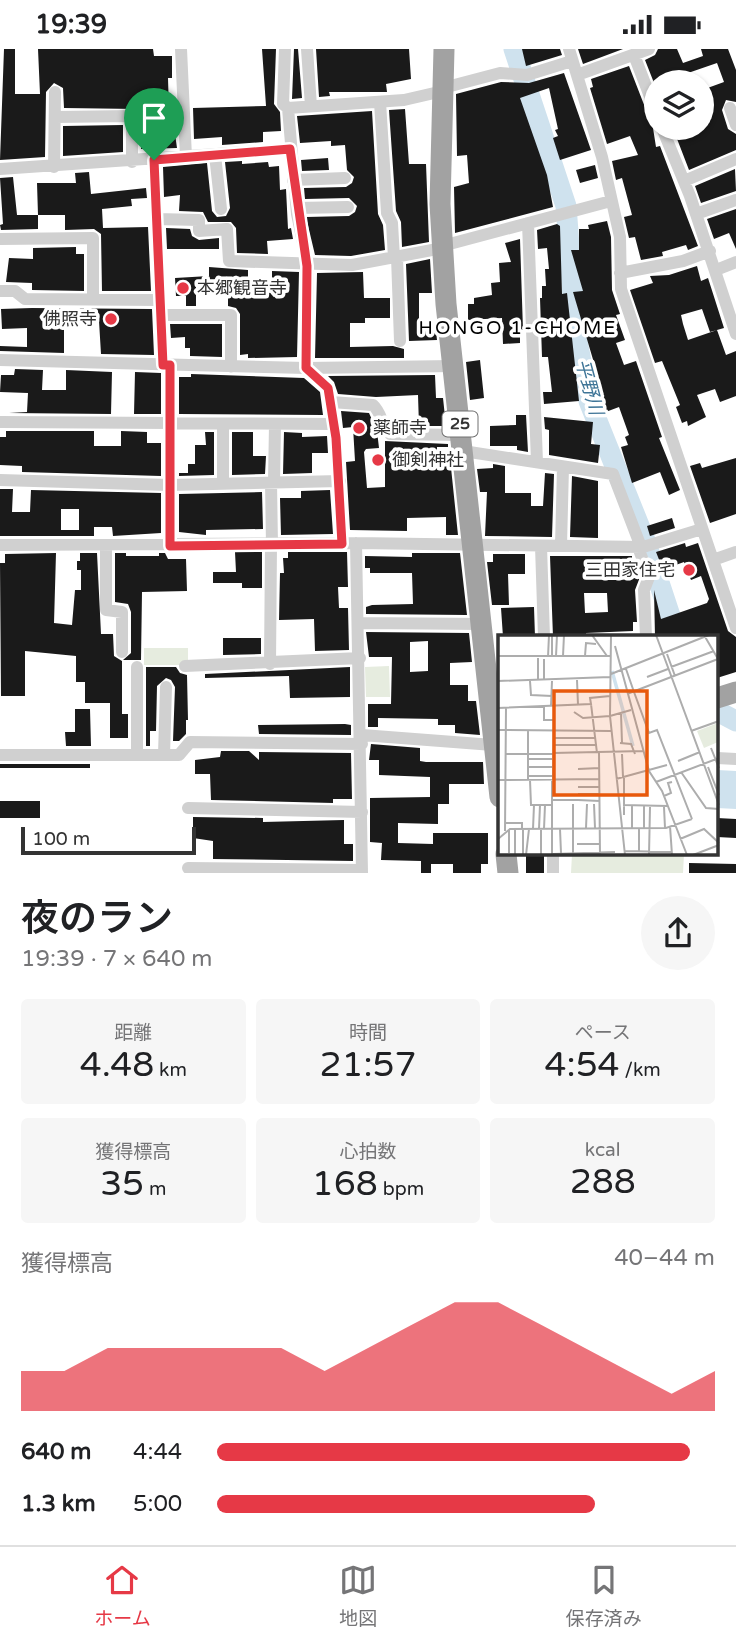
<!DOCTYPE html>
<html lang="ja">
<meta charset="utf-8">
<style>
:root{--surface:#fff;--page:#f6f6f6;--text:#202124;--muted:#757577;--line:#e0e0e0;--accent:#e63946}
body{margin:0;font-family:"Varela Round","Noto Sans JP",sans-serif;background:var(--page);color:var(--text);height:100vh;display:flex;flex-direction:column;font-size:26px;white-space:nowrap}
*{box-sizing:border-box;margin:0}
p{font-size:23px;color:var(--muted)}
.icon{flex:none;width:38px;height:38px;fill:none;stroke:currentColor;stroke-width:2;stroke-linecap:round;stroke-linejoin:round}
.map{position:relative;height:824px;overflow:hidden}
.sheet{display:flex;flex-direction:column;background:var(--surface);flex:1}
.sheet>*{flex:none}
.buttons{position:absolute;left:644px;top:21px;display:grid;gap:14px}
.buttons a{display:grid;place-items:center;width:70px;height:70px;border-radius:50%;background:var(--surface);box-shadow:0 2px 5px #0004;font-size:35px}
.scale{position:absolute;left:21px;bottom:18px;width:175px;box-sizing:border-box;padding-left:7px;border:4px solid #333;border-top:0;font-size:19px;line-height:24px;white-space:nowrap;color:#333;-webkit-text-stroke:5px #fff;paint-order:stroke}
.pin{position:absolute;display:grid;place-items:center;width:60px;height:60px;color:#fff;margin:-72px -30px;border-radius:50% 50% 50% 0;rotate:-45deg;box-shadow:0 0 7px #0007}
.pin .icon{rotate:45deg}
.round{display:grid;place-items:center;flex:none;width:74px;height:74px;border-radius:37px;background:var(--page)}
.summary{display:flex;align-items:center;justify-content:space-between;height:119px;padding:0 21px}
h1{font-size:38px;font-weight:600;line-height:52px}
.figures{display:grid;grid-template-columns:repeat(3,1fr);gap:10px;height:119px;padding:7px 21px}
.figures div{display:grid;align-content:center;border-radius:7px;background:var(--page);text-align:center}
.figures b{font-size:35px;font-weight:600}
.figures small{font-size:19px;font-weight:400}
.figures p{font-size:19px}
.chart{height:196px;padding:14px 21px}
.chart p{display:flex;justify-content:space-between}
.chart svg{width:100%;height:126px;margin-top:7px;fill:var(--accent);opacity:.7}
ul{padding:0 21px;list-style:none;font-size:23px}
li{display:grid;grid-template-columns:112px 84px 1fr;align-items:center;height:52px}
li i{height:18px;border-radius:9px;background:var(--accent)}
.status{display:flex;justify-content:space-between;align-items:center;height:49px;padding:0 35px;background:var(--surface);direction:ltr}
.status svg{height:19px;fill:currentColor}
.tab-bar{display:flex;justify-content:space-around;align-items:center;height:98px;border-top:2px solid var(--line);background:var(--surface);font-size:19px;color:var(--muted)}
.tab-bar a{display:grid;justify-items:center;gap:4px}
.tab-bar .active{color:var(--accent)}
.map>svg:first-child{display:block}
.green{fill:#e6ecdf}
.water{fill:#cfe2ee}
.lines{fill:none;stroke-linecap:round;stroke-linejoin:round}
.river{stroke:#cfe2ee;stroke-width:21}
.building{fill:#1a1a1a;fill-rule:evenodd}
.minor{stroke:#d0d0d0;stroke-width:12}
.trunk{stroke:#a2a2a2;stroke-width:21}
.route-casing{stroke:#fff;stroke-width:14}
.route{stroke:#e63946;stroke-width:9}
.poi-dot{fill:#e63946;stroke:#fff;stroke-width:2.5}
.labels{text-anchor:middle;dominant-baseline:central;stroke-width:7;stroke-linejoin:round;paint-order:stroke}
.shield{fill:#fff;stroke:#707070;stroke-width:2}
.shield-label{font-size:16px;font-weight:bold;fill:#333}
.poi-label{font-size:18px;fill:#333;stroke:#fff;text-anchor:start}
.neighbourhood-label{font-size:19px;letter-spacing:2px;fill:#000;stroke:#fff}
.water-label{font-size:19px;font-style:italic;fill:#3f7597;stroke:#fff}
.inset-river{fill:none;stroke:#cfe2ee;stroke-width:3.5}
.inset-road{fill:none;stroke:#adadad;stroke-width:2}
.view{fill:#e8590c;fill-opacity:0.15;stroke:#e8590c;stroke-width:3.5}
.inset-edge{fill:none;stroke:#333;stroke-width:3.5}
</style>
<div class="status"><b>19:39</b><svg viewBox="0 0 49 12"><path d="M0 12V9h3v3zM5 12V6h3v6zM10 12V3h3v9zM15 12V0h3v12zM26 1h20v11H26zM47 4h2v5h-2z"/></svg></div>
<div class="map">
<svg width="736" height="824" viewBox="0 0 736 824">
<rect width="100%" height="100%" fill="#fff"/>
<path class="green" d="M144,599H188V616H144Z
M389,617L390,648H366L365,618Z
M572,805H684L683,824H571Z"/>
<path class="water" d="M717,721L736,722V760L717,759Z"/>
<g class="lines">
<path class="river" d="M514,0L566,157L576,287L589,352L646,494L677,588
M717,662L736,672"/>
</g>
<path class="building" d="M4,0H15V45H40L38,0H153L154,7H172V29H168L169,64H172L177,99L141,100V67L137,60L64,59L63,39L54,34L46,43L45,108L0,111Z
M262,0H276L274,55L280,63L281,82L263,83V93L222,96V88L194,90L193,59L266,57Z
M294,0H298L302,49L292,50Z
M316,0H409L411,30L386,35L387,43H329L330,47L319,48Z
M522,0H560L562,6L526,17Z
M578,0H623L583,15Z
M658,0H677L683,14L703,7L701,0H728L736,21V53L726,51L722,61L728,80L736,85V101L689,121L674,82L702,79L710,73L702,53V41L724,33L717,14L688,24L691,33H656V39L645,11L655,6Z
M629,17L648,66L656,72L653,79L656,98L660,97L698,197L688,201L686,196L662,203L663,207L641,211L635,188L629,189L624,168L632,166L622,129L616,131L612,112L638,106L630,87L607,95L590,39L593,38L591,30Z
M564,24L591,101L560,111L553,89L558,87L555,81L558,80L549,39L520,49L547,126L553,158L455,184L454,138L469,134L467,106L457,107L456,45L501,33L529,34Z
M405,60L409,115H426L429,193L402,198L401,173L396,162L389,61Z
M372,62L378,165L383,176L385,201L351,207L315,206L306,168L349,167L355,163L357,157L349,149L305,150L304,139L346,138L352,134L354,128L347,121L345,96L331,97V92L300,94L297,67Z
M123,76V103L63,107V77Z
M328,109L329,121L302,122L301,111Z
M242,112V115L268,113L269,118L279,117L280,141L286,140L288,180L291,179L293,190L267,192L268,205L237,204L236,179L231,173H208L203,163L179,162L180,146L164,148L163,118L207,114L212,162L217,168L226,167L230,159L225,113Z
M595,116L598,129L580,134L576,121Z
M735,120L736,142L701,154L695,137Z
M89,123L91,145L146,139L147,149L131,150L132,157L102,160L103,179L148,178L151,242H102L101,185L94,180L65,181V166H38V180L1,181L0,176L3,175L0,129L13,128L17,166H38L37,134H76L75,124Z
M736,160V200L729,184L714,190L707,170Z
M607,172L611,188L612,241L620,265L616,266L625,291L616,294L624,316L636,312L662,388L659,389L680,441L669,446L660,423L632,434L621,398L628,396L625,388L629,386L619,358L603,364L590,327L597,324L573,243L583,242L571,201H579V180H589L588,176Z
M557,175L560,177L562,245L567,244L579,352L544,355L543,343H552L548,308H542L540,249H542V237H546L545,220H549L547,199L538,200L537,181Z
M166,179L190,180L192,187L199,191L219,189V200H167Z
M520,190L523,281H520V294L503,295L502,269L468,271V255H474V249L492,246L491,234L500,233L499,214L511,213L505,194Z
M76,198V205H84V242L32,241V234L6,233L9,209L33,210V199Z
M430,210L432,244H419V275L435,274L437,291L409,292L406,215Z
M697,217L701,232L708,229L724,279L710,283L702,260L681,266L683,275L688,291L717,281L726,306L736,302V347L720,353L715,340L697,346L706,368L688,377L687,372L682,374L676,358L680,356L662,312L655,314L630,241L653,234L650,227L669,226Z
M209,218L248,221V243H272V222L299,223L297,308L248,309V305L240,306V265L236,259L228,257V242H217V237L196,238V257H186V247H176L175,229L209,227Z
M363,223L364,249H390V269H365V274H350V298L393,297L404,300V309H315L317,224Z
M32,259L152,260L154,306L101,305L99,272H82V268H64V304L0,302V297L27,298V279L2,280L1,260Z
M170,275H222V308L190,307V299H185V288L171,289Z
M480,311L484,349L470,351L466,313Z
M15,320L43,321L42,341H66V321L112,323L111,365L9,364L27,363L28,344L0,343L1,326H14Z
M135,323L161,324V365H134Z
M191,325L304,329L320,343L323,366L179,365V328H191Z
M435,326L436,349H443L446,377H419L418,346L376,348L338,345L334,333L328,327Z
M341,362L369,364L377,382L379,399L366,400L364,403L367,439L385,438V392L448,395V398H437V408L450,409L458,486H446V468L407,469V482L350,481L346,413L355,412L353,378L343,379Z
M516,366H526L528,403L517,401V397H490V377L516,376Z
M544,368L593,373L591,395L600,396L598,414L549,406V381L545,380Z
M6,382H94V397H121V382L147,383V394H161V427L22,423V417L0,416V388H6Z
M205,383H214V426L179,427V424H188V415H195V396H206Z
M232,383H253V407H266L265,425L232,426Z
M284,383L302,384V388L327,387L328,404H312V424L283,425Z
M736,409V465L710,474L690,417L700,414L702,419Z
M493,415L505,417V444H531V457H543L545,424L554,425L552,488L485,487L487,443H480L477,420L493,419Z
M572,427L598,432V489L570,488Z
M0,440H13L12,463H30L31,441L161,444V484L113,487L112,478H94V487H0ZM61,460H79V481H61Z
M330,441L333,485L281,486L280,449H301V442Z
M262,443L263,480L206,481V486L179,483V445Z
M672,469L675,479L650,487L647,477Z
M685,494L686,498L698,494L728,582L736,588V623L717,629V588H655L654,541L661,570L707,554L709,550L701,527L691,531L684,513L673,517L670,509L660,513L656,503Z
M235,503H262V539H242V534H213V523H236Z
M288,503H347L348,538H338L339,559H348L349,601L315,602L314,570L279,571L280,524H284L283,509H288Z
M56,504L54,574L72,576L75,541H81V521H77V512H80V504H97L101,585H113L114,607L122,612V665H128V689H110V654H85V633H76V607L25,602V647H1L0,514H5V505Z
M115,504H126V507H159V504H165L168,510H186L187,542L142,543L141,611H123L131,604V563L128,555L115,553Z
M412,504H460L467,566L366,565V558L372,556L413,555L412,524H370V519H365V507L412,508Z
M493,505H525V525H508L509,556H492L487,513H493Z
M550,507H632V516H635L640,528L635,541L637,573H633V582L586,584V588H553ZM584,544H607L608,563L585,564Z
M534,558L535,588H503L501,559Z
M366,583L469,584L472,613L450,614V636H468V652H476L480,686L455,684V676H438V670L378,669V678H368V655H391L392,608H369ZM428,592V622L410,623V593Z
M223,589H261V605L223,606Z
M146,618H176L180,624L187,626L188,671H186V685L179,692H173L175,638L171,631L166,629L157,637L156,682H150V697H146Z
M350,618V648L290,649L289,627L205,629V625Z
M75,660H90L91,697H66L65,683H75Z
M258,676L345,675L351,676V686L259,685Z
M371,695L420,699V712L426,713H483L484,735H449V755H438V775L398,774V794L433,795V784H488V815H481V824H453V815H431V824H421V812L381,811L382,794L370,793V749L430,748V728L379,726V711H369Z
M221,702H249L259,711V703L351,704L352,750H333V754L211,751L210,725H195V711L220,708Z
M0,715H90V719H0Z
M0,752H40V769H0Z
M193,768L263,769V773L344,771V795H353V812L213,810V792L193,789Z
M717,769L736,770V789L717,788Z
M526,805H544V824H526Z
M689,814L736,815V824H689Z"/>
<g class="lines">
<path class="minor" d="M181,0L186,108
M285,0L283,55L288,59
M307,0L311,57
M569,0L602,108L620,188L621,240L736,579
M634,6L656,63
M577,26L649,0
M443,39L500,24L527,26L572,12
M380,53L387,164L392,174L394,209
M730,59L736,76
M55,68L132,67V113
M662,79L690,147L736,285
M215,106L221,160
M154,111L163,316
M54,118L55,43
M0,120L290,100
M293,131L345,129
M684,132L736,110
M297,159L348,158
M696,165L736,151
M156,170L199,171V182L227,180L229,212L352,216L443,199
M528,174L537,413
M0,190L93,189V250
M442,197L611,152
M397,208L400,292
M716,221L736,213
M620,224L683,212L710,202
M0,242H15L25,250L159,251
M163,266H231V318
M0,311L306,319L454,317
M170,316V497
M331,353L373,356C382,364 381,376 390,385L461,386
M0,373L334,375
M463,402L613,425L641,498
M0,431L170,436L340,432
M223,433V376
M271,433L272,496
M274,433L275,375
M356,494L362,824
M342,495L336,389L328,339L306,319L308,217L297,165L288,59L404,51L443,42
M0,496L356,494L643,498L702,480
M106,497V561L122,563V603
M541,497L544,588
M561,497L563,418
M638,498L649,528L644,541L646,588
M713,511L736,503
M359,574L483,575
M270,615L271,496
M185,617L360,609
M362,686L493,696
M137,705V618
M0,706H179L190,693L362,695
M164,706L166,638
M717,709L736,710
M188,759L362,763
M553,805V824
M188,819L362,821"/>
<path class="trunk" d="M444,0L440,155L446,255L500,748
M717,649L736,643
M506,805L508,824"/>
</g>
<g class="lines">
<g class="route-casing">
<path id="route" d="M290,100L307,217L306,319L328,339L336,389L342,495L170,497V316H163L154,111Z"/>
</g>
<use href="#route" class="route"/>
</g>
<g class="poi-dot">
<circle cx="183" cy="239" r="7"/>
<circle cx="111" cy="270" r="7"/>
<circle cx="359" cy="379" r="7"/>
<circle cx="378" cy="411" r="7"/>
<circle cx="689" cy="521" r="7"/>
</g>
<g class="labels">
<rect class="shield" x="442.5" y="362.5" width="35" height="25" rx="5"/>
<g class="shield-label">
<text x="460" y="375">25</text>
</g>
<g class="poi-label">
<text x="197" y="239">本郷観音寺</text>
<text x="97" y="270" text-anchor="end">佛照寺</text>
<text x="373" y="379">薬師寺</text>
<text x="392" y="411">御剣神社</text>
<text x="675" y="521" text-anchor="end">三田家住宅</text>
</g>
<g class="neighbourhood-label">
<text x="518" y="279">HONGO 1-CHOME</text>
</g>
<g class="water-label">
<text transform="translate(589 338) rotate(75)">平野川</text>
</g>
</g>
<g transform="translate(498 586)">
<rect width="220" height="220" fill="#fff"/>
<path d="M220,88V107L206,113L199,96Z" fill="#e6ecdf"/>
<path class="inset-river" d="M114,36L135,111"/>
<path class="inset-road" d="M94,0L109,21M113,0L112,81L127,220M158,0L221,170M206,0L220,24M117,11L151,136L164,156L189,220M169,19L177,41M0,21H113M58,21L59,0M65,21L66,0M87,21L88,8L98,9M50,22L51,0M54,22V0M46,24V46M173,32L216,16M128,34L136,57M113,39L211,0M149,42L170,34M79,45L80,70M0,46L112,42M32,46L33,60L54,61M40,46V23M136,57L151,98L159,95L194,184M129,59L220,24M93,69L99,118M46,71V85H55M53,71L54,46M0,73L93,69L92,63L112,61M76,77L85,83L112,81M123,78L124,108M112,81L133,75M0,95L113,96M30,95V145M193,96L221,86M55,103H98M122,108L133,109L137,119M55,110H99M213,113L221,133M55,118L145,116M101,118L102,220M8,119H55M124,119L125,142M31,124H54M180,126L202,117M31,132H54M210,132L221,160M80,134L102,133M183,137L208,173L221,174M31,141H55M126,143V180M118,144L169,130M0,145L102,144M32,145L33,170H54M55,145L56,71M158,147L221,123M80,152H102M80,159H102M166,161L173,158L170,148L174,147M54,165H80M80,165L102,166M96,169L97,193M125,170L170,171M166,172L167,193M7,188H24V194M172,191L174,220M88,193L89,169M134,193V170M146,193V171M35,194L36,170M41,194L42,170M46,194L47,170M62,194L63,218M7,196L8,73M0,204L12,194L168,193L194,184M182,204L206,194L221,208M79,209H102M127,216L174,217M141,216V193M11,218V195M75,218V169M17,219V194M25,219V194M55,219L117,217M28,220L31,194M43,220V194M54,220V145M151,220L152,172M195,220L221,210"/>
<path class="view" d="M56,56H149V160H56Z"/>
<rect width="220" height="220" class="inset-edge"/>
</g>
</svg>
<div class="buttons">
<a><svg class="icon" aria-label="layers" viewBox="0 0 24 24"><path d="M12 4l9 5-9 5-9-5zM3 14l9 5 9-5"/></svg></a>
</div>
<div class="scale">100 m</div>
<div class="pin" style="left:154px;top:111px;background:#1e9e55"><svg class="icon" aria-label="arrive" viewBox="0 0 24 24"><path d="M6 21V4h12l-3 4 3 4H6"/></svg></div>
</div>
<section class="sheet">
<div class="summary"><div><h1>夜のラン</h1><p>19:39 · 7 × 640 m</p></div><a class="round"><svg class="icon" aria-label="share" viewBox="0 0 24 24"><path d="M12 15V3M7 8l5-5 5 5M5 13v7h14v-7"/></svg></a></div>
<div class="figures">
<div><p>距離</p><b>4.48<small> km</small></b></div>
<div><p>時間</p><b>21:57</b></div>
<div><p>ペース</p><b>4:54<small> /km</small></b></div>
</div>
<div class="figures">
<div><p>獲得標高</p><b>35<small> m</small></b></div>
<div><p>心拍数</p><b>168<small> bpm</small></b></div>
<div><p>kcal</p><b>288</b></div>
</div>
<div class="chart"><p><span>獲得標高</span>40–44 m</p>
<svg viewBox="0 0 160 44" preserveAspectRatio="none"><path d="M0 44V30L10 30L20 22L30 22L40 22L50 22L60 22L70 30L80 22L90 14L100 6L110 6L120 14L130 22L140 30L150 38L160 30V44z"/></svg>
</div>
<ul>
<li><b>640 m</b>4:44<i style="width:95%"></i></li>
<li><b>1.3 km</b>5:00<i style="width:76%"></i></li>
</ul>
</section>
<nav class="tab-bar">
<a class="active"><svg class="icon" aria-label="home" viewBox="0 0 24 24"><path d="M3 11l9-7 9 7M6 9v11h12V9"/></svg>ホーム</a>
<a><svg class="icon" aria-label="map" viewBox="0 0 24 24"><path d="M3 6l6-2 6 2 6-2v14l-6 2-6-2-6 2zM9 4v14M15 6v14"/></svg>地図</a>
<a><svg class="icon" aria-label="saved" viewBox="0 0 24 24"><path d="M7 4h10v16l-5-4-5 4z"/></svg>保存済み</a>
</nav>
